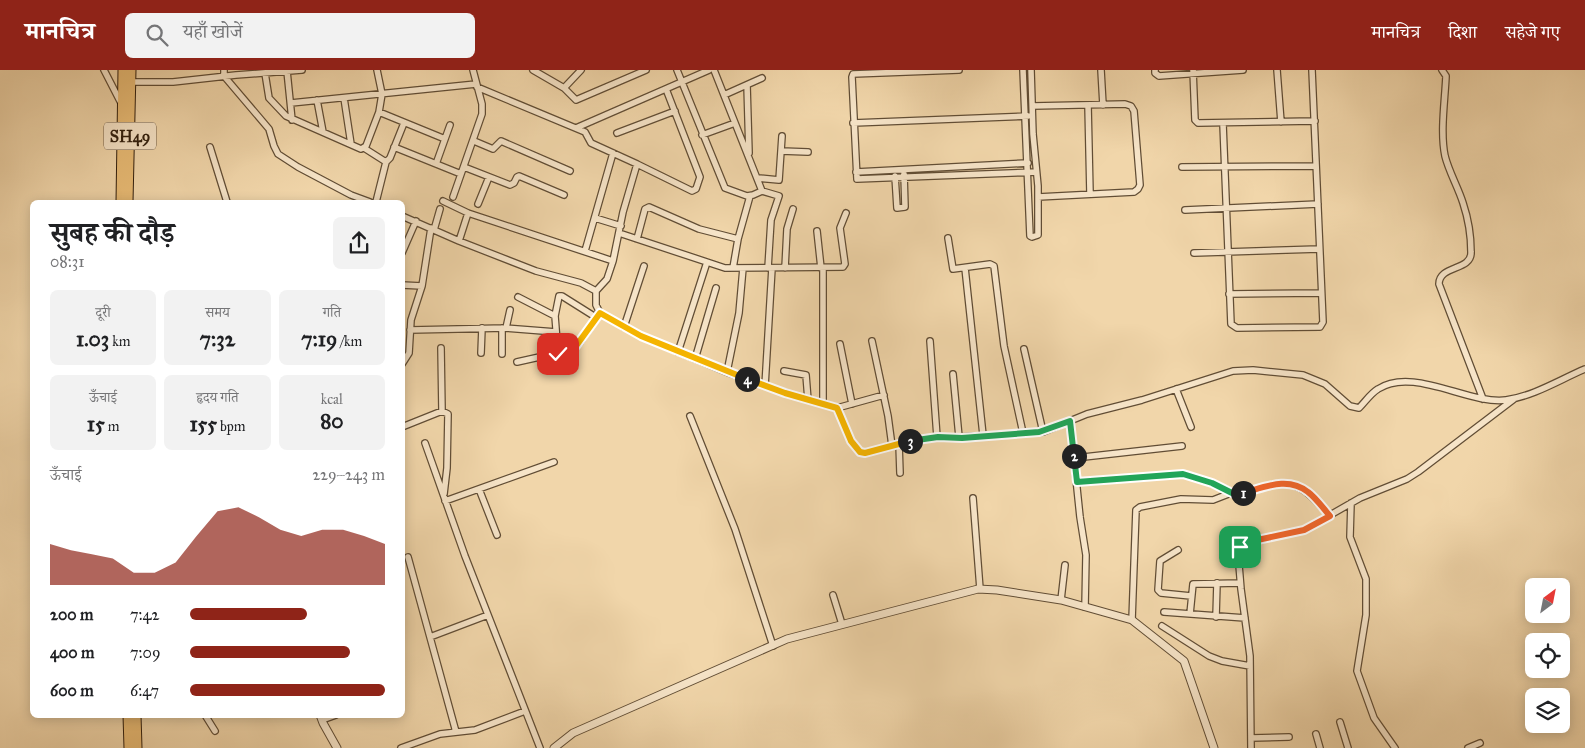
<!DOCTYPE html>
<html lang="hi">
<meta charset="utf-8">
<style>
:root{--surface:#fff;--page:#f2f2f2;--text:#202124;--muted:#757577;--accent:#8f2418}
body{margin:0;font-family:"IM FELL Great Primer","Noto Serif Devanagari",serif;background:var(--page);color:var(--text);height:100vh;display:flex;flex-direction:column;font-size:19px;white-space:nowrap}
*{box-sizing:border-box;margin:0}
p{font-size:16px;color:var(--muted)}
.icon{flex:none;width:28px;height:28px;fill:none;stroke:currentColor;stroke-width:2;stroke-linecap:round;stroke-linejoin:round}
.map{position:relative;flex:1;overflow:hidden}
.sheet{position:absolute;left:30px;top:130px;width:375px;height:518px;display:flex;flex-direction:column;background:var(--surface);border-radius:8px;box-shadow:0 2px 12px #0003}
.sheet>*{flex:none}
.needle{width:32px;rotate:32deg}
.tools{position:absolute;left:1525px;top:508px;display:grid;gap:10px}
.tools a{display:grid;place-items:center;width:45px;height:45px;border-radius:8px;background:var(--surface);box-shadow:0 2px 12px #0003;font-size:25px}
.pin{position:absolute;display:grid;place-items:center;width:42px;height:42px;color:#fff;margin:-21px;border-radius:10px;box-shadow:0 2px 8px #0006}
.km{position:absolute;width:25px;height:25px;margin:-12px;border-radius:50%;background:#222;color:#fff;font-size:14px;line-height:25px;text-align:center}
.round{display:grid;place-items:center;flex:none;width:52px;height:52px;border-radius:8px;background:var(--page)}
.overview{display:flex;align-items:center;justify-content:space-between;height:85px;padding:0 20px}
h1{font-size:28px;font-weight:700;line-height:38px}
.metrics{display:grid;grid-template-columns:repeat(3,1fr);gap:8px;height:85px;padding:5px 20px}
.metrics div{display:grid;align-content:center;border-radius:8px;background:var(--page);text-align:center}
.metrics b{font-size:21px;font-weight:700}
.metrics small{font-size:14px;font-weight:400}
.metrics p{font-size:14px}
.chart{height:140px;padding:10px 20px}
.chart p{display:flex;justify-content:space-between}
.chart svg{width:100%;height:90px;margin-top:5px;fill:var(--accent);opacity:.7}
ul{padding:0 20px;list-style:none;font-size:16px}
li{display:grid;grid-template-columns:80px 60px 1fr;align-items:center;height:38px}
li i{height:12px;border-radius:6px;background:var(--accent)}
header{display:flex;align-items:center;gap:30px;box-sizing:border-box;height:70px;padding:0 25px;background:var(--accent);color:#fff}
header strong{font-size:24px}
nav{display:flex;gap:28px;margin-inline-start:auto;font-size:18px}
.search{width:350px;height:45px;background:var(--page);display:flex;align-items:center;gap:12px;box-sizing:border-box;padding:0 18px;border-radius:8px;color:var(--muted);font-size:19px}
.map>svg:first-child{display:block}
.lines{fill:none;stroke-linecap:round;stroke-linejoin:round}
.minor-casing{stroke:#614d35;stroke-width:8}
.tertiary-casing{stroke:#614d35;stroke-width:9}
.primary-casing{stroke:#311f0e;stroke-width:11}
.minor{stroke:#f6e4c8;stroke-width:5.5}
.tertiary{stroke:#f6e4c8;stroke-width:7}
.primary{stroke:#e8bb75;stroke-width:9}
.split-1-casing{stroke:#fff;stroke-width:10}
.split-2-casing{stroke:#fff;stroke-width:10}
.split-3-casing{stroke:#fff;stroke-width:10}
.split-4-casing{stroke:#fff;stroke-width:10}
.split-5-casing{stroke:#fff;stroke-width:10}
.split-1{stroke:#f0652b;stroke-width:6}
.split-2{stroke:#22a559;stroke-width:6}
.split-3{stroke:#22a559;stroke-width:6}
.split-4{stroke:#f5b400;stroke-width:6}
.split-5{stroke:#f5b400;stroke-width:6}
.labels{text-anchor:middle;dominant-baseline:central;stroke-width:4;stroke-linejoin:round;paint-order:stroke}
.shield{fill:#f6e4c8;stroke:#6c5a46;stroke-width:1}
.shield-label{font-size:16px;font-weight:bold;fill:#311f0e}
</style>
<header>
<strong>मानचित्र</strong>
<div class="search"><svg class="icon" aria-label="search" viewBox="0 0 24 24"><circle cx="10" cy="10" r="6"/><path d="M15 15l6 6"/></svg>यहाँ खोजें</div>
<nav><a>मानचित्र</a><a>दिशा</a><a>सहेजे गए</a></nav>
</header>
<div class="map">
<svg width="1585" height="678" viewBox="0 0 1585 678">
<rect width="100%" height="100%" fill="#f1d6aa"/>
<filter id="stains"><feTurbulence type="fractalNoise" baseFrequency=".004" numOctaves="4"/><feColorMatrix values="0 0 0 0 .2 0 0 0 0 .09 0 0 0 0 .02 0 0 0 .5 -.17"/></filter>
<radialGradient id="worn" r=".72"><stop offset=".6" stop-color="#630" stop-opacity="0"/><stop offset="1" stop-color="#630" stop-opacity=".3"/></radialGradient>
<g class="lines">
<g class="minor-casing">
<path id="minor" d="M104,0L121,33
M224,0V6L269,59L274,76L278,84L298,97L351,125L370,132
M533,0L564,18L576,30L646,0
M677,0L725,118L747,126L753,125L762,121L779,126L771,150L768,198
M714,0L762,121
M959,0L853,4L852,7L857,109L1036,102
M1023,0L1030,166L1032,167L1038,165V116L1033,64L1031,0
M1101,0L1103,35
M1155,0V3L1159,6L1243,0
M1193,0L1195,50L1198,53L1315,51
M1277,0L1281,52
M1442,0L1446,6C1445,30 1440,62 1445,86C1449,102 1458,117 1463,133C1468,148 1471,166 1471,182C1472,201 1439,195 1439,214L1483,329
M287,1L292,50
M265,3L269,28L286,46L361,79L366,76L379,42L382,24L377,0
M131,12H173L236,5L302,0
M747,15L749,83
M477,17L585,62L591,73L637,94
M564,18L581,0
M724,25L762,8
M344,28L351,74
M317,30L323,62
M291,33L476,14
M1088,35L1090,124
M1033,36L1125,34L1131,36L1134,41L1140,115L1138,119L1134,122L1038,127
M379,42L445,69
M853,53L1028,46
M1223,54L1231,254L1237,258L1320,257L1323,252L1312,0
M576,58L709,0
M617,63L675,41
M702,65L735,53
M474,71L493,79L501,71L570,101
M210,77L227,132
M394,77L461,104
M364,78L386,92
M781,81L808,82
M436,94L450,55
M464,97L510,115L514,113L517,107L519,106L564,125
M1182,97L1316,96
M856,102L1028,93
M895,106L897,138L905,137L904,104
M758,108L779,110L782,66
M453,127L482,44V34L473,0
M443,131L468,143L613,191
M376,132L386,92L390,88L404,53
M478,134L489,107
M1185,140L1318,134
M402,146L459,171L536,201L581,213L596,221V235L600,243L641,266L729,303L785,323L835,337L837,338L851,371L860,382L865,383L899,374L937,367H962L1043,362L1087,344L1142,330L1233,301L1253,300L1303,305L1325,314L1350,336L1359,338C1365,332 1371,323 1378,319C1413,296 1469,335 1506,330C1534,326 1559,310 1585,299
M595,148L621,156
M434,160L440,139
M817,161L821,198
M619,163L725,198L843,197L845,194L840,158L846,143
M948,168L953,199L990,194L994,196L1004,276L1023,363
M637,169L645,139L649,137L699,159L738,169
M459,171L468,143
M585,181L613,83
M402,183L416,151
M1194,183L1319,179
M733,198L738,169L750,126
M785,198L787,159L793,139
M823,198V334
M965,198L983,365
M402,215L422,216L431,158
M596,221L607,209L613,191L623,142L637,94L692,121L696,119L700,107L666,19
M1229,224L1321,223
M518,227L555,246
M624,257L644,196
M506,258L510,240
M410,260L506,258L556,262
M872,271L888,346L892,376
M930,271L937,367
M840,274L852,334
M441,278L442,341
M1024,279L1043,362
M678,282L707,192
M481,283L482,258
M502,284V258
M558,284L555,246L559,226H562L597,248
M695,289L716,218
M517,292L571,280L580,272L600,243
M402,294L409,283L411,250L422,216
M784,301L806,305L808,330
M727,302L739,243L743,198
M953,304L959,367
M765,316L772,198
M1176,319L1191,357
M837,338L884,325
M690,346L735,459L773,576
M1070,351L1080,447L1086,485L1085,537
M402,357L442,341L448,344L447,398L444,424
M425,373L465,486L540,678
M899,374L900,403
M1075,388L1182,376
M1077,412L1183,404L1211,413L1236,424C1246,424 1257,419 1267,416C1298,407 1311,425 1330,446
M479,419L497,465
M973,428L980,519
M445,431L554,392
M1351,433L1350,467L1366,509V545L1357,601L1374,648L1395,678
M1178,480L1160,491L1158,520L1161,523L1191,526
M408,487L456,662
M833,525L842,554
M1061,530L1065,495
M1164,542L1245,548
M1190,544L1193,514L1240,513
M1216,547L1217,513
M1132,550L1136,440L1140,437L1181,429L1213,430L1231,423
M1162,556L1209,586L1222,591L1250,596
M430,567L488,545
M205,645L215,661
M322,650L336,645
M1340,652L1348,678
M1316,664L1320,678
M1251,668L1289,667
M401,678L440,664L475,660L525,641
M1251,678L1250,586L1241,519L1238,483L1243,473L1248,472L1304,460L1360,428L1407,409L1418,402L1514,329
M1468,678L1480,673"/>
</g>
<g class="tertiary-casing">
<path id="tertiary" d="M320,645L323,653L337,678
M554,678L573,663L787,569L978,519L997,520L1061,530L1132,550L1184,591L1214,678"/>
</g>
<g class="primary-casing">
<path id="primary" d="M121,132L123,0
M128,132L131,0
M128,645L129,678
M136,645L137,678"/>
</g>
<use href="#minor" class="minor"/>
<use href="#tertiary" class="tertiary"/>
<use href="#primary" class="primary"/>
</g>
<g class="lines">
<g class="split-1-casing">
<path id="split-1" d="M1240,477L1243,473L1248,472L1304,460L1330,446C1323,438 1316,428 1308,422C1288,406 1265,417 1243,423"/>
</g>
<g class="split-2-casing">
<path id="split-2" d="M1074,386L1077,412L1183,404L1212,413L1232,423H1243"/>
</g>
<g class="split-3-casing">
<path id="split-3" d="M910,371L938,367L962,368L1039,362L1070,351L1074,386"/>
</g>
<g class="split-4-casing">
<path id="split-4" d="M747,309L785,323L837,338L851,371L860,382L865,383L910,371"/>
</g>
<g class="split-5-casing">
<path id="split-5" d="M558,284L571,280L576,276L600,243L641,266L747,309"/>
</g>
<use href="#split-1" class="split-1"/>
<use href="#split-2" class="split-2"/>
<use href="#split-3" class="split-3"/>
<use href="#split-4" class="split-4"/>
<use href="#split-5" class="split-5"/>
</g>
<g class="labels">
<rect class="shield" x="104" y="52.5" width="52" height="27" rx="4"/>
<g class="shield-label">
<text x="130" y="66">SH49</text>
</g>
</g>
<rect width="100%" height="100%" filter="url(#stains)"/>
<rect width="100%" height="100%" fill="url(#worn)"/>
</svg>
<div class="tools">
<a><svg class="needle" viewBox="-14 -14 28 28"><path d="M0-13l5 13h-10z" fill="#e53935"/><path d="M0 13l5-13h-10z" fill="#757577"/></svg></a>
<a><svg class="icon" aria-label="locate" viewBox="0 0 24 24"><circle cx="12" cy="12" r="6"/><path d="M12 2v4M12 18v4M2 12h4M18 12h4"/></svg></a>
<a><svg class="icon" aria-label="layers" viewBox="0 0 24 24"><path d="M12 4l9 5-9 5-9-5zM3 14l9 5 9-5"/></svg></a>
</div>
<div class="pin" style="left:1240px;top:477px;background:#1e9e55"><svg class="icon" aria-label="arrive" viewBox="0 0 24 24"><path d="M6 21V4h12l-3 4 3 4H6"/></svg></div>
<div class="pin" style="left:558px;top:284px;background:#d93025"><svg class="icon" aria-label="check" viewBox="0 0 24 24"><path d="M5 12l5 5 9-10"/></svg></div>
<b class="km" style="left:1243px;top:423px">1</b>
<b class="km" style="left:1074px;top:386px">2</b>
<b class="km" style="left:910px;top:371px">3</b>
<b class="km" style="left:747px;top:309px">4</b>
<section class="sheet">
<div class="overview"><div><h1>सुबह की दौड़</h1><p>08:31</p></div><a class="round"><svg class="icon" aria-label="share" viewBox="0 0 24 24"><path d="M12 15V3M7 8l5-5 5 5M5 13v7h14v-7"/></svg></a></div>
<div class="metrics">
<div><p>दूरी</p><b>1.03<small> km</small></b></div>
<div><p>समय</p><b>7:32</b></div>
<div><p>गति</p><b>7:19<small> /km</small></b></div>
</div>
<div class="metrics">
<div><p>ऊँचाई</p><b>15<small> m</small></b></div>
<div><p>हृदय गति</p><b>155<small> bpm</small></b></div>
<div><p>kcal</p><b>80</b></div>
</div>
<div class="chart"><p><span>ऊँचाई</span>229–243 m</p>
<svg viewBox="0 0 160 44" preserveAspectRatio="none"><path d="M0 44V24L10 27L20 29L30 31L40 38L50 38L60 33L70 20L80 8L90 6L100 11L110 17L120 20L130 17L140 17L150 20L160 24V44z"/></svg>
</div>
<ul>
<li><b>200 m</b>7:42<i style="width:60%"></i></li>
<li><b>400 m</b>7:09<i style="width:82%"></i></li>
<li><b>600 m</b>6:47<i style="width:100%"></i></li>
</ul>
</section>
</div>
